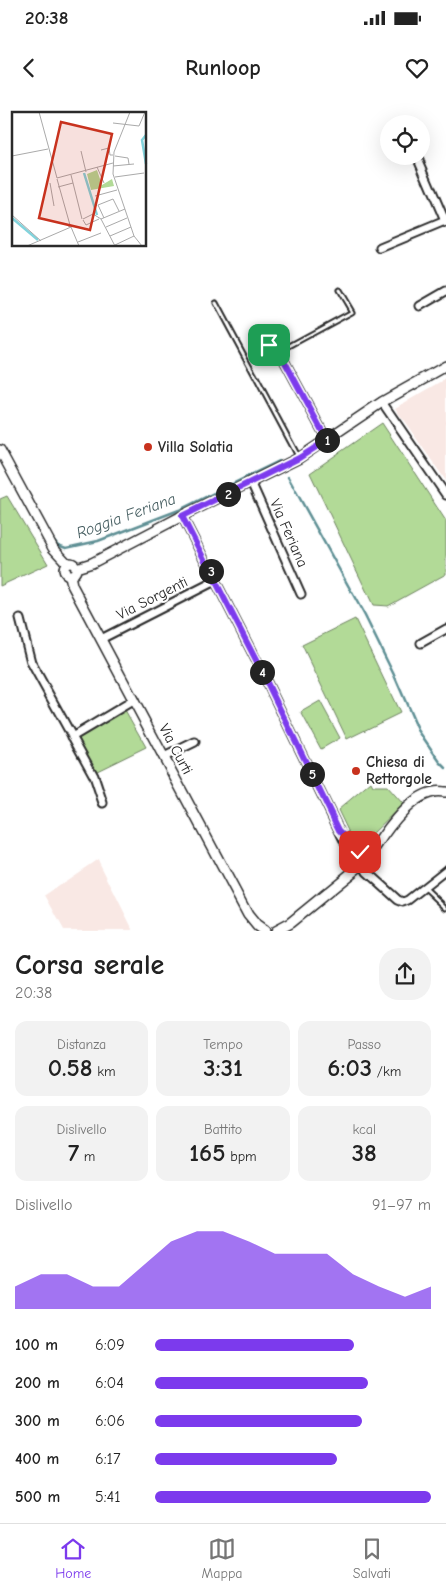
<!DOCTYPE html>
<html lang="it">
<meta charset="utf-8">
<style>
:root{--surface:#fff;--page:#f2f2f2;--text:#222;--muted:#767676;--line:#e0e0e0;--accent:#7c3aed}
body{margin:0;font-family:"Comic Neue",sans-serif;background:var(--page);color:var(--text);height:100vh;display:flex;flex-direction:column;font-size:19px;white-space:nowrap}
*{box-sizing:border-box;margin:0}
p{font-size:16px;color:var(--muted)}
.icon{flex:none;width:28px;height:28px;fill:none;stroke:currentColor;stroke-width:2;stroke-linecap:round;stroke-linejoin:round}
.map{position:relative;height:831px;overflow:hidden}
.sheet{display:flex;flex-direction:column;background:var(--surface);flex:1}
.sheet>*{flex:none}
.buttons{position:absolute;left:380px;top:15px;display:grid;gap:10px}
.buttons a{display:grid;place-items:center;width:50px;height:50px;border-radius:50%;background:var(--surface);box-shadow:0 5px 20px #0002;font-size:25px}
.pin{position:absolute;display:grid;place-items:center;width:42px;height:42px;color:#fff;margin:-21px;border-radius:10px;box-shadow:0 2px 8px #0006}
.km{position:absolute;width:25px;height:25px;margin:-12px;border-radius:50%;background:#222;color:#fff;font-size:14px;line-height:25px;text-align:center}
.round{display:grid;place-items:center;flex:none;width:52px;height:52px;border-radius:20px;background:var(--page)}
.head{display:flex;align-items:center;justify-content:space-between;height:85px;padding:0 15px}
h1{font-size:28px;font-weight:800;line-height:38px}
.metrics{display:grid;grid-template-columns:repeat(3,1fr);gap:8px;height:85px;padding:5px 15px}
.metrics div{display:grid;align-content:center;border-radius:12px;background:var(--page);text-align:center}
.metrics b{font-size:25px;font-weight:800}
.metrics small{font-size:14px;font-weight:400}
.metrics p{font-size:14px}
.chart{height:140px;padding:10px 15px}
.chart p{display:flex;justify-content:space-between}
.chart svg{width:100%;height:90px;margin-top:5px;fill:var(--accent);opacity:.7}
ul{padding:0 15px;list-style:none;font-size:16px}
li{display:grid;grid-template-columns:80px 60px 1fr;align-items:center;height:38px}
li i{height:12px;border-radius:6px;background:var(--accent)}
.status{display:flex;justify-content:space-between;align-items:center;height:35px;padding:0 25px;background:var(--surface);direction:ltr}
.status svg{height:14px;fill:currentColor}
header{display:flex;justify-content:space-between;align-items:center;height:65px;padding:0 15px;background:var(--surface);font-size:22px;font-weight:800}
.dock{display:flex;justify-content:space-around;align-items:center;height:70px;border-top:1px solid var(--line);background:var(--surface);font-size:14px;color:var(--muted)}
.dock a{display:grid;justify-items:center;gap:2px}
.dock .on{color:var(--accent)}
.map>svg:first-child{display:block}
.built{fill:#f9e8e4}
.green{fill:#b2da97;stroke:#6e8261}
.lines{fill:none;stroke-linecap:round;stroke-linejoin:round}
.stream{stroke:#5f9095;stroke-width:2.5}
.service-casing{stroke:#2b2b2b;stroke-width:7}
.minor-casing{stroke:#2b2b2b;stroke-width:11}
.tertiary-casing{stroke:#2b2b2b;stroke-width:12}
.service{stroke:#fff;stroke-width:3}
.minor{stroke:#fff;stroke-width:7}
.tertiary{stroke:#fff;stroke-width:9}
.route-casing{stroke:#fff;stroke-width:10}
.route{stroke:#7c3aed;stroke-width:6}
.poi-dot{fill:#c8321e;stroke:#fff;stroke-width:2}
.labels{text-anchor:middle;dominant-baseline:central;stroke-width:4;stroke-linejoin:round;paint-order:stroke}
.poi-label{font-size:15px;font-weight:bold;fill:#2b2b2b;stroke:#fff;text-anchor:start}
.street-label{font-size:15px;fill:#2b2b2b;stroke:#fff}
.water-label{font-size:16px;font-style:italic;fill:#455d60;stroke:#fff}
.inset-river{fill:none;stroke:#82d3dc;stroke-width:2.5}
.inset-road{fill:none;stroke:#aaa;stroke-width:1}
.view{fill:#c8321e;fill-opacity:0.15;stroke:#c8321e;stroke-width:2.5}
.inset-edge{fill:none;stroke:#2b2b2b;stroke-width:2.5}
</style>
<div class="status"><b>20:38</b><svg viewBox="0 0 49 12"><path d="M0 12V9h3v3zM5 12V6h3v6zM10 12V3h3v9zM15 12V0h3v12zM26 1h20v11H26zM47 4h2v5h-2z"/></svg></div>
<header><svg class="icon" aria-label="back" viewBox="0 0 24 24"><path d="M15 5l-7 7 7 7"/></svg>Runloop<svg class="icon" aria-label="heart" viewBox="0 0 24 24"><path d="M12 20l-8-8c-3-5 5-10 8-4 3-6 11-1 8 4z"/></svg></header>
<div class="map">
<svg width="446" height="831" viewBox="0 0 446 831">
<rect width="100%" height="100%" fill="#fff"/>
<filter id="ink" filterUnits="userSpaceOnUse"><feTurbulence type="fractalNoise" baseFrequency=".02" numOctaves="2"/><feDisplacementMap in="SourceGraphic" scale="10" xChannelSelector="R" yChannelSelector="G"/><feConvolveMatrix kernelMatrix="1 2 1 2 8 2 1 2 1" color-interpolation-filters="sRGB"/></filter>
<g filter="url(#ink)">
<path class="built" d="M446,279V381L395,308Z
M98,759L99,762L133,830H64L45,795Z"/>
<path class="green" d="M382,323L446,421V474L388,506L373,505L310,373Z
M7,396L48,464L0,486V399Z
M355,519L400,613L347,639L302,545Z
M320,601L340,638L321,649L301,612Z
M125,610L146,647L91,674L74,637Z
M371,682L373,686H387L403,704L367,739L358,741L351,737L338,710Z"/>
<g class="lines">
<path class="stream" d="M288,377L365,516L394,575L418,630L440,662L446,668
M53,439L58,445L66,448L98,441L179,410L279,361"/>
<g class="service-casing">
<path id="service" d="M216,203L299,358
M280,251L352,212L339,190
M425,788L446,808"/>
</g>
<g class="minor-casing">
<path id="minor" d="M417,56L445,121
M380,148L445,121L446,123
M420,206L446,191
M269,245L279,251L327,340
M382,302L446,395
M251,382L301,494
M182,416L258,564L354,761
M20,519L31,562L94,676L103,703
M101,539L215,481
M421,543L446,529
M72,637L134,600
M164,657L195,642
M344,736L360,752
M364,766L367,772L398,800L403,802L408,800L446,770"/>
</g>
<g class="tertiary-casing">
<path id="tertiary" d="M0,350L53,448L67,463
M64 469a6 6 0 1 1 12 0a6 6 0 1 1-12 0Z
M76,468L92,463L182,416L299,358L382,302L446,266
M70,475L72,485L248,815L257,826L264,831
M354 759a7 7 0 1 1 14 0a7 7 0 1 1-14 0Z
M369,758C381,737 408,696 434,692C438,691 442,692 446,692
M275,831L290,823L360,766"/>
</g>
<use href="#service" class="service"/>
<use href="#minor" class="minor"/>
<use href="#tertiary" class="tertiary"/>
</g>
</g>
<g class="lines" filter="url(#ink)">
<g class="route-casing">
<path id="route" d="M269,245L279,251L327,340L299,358L182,416L258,564L339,730L360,752"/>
</g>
<use href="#route" class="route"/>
</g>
<g class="poi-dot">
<circle cx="148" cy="347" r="5"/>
<circle cx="356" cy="671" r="5"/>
</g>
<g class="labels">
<g class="poi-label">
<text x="158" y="347">Villa Solatia</text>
<text x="366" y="662">Chiesa di<tspan x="366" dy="17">Rettorgole</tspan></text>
</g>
<g class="street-label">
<text transform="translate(289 433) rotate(66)">Via Feriana</text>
<text transform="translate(152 498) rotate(-27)">Via Sorgenti</text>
<text transform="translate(176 649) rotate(62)">Via Curti</text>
</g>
<g class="water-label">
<text transform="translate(126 416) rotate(-20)">Roggia Feriana</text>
</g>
</g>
<g transform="translate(12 12)">
<rect width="134" height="134" fill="#fff"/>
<path d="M85,58L90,73L100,67L102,74L79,78L75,62Z" fill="#b2da97"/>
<path class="inset-river" d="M134,23L130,28L134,52M72,61L85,103M0,106L26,128"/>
<path class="inset-road" d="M27,0L45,66M118,0L102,40L101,62L122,124L130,134M101,11L127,14L133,0M89,38L97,36L98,43H101M69,39L74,60M0,44L36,37M103,44L116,46L117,52M101,54L122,52M85,55L92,71M59,63L70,107M103,65L132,61M45,66L101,51M45,67L58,113M38,71L42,94M46,75L61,71M83,84L105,78M0,103L29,129M92,106L86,93L101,87L107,99M71,107L81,102L89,107L113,97M89,107L103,134M71,108L74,113L87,107M59,115L67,134M94,115L115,106M98,124L119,115M66,130L89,121M103,133L122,124M15,134L59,115L56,114"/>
<path class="view" d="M49,10L100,22L78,118L27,106Z"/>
<rect width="134" height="134" class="inset-edge"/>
</g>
</svg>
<div class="buttons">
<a><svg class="icon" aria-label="locate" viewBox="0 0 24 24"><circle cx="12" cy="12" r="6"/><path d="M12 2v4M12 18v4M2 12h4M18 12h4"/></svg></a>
</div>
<div class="pin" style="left:269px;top:245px;background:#1e9e55"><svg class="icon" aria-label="arrive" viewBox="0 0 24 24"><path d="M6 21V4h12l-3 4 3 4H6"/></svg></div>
<div class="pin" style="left:360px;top:752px;background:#d93025"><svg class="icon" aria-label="check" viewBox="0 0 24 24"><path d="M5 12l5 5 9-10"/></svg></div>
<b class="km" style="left:327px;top:340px">1</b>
<b class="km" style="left:228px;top:394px">2</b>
<b class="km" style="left:211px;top:471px">3</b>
<b class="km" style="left:262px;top:572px">4</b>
<b class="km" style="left:312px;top:674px">5</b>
</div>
<section class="sheet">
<div class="head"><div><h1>Corsa serale</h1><p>20:38</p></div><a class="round"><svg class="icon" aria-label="share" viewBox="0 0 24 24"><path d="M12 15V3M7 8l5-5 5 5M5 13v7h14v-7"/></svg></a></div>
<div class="metrics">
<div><p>Distanza</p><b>0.58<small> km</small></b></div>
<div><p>Tempo</p><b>3:31</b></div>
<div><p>Passo</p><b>6:03<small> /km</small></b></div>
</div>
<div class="metrics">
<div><p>Dislivello</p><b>7<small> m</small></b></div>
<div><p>Battito</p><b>165<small> bpm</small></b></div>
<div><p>kcal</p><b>38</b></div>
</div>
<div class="chart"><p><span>Dislivello</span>91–97 m</p>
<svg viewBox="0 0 160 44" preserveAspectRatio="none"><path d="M0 44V33L10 27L20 27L30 33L40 33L50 22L60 11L70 6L80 6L90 11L100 17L110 17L120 17L130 27L140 33L150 38L160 33V44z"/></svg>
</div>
<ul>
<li><b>100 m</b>6:09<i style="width:72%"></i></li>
<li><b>200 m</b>6:04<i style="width:77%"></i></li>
<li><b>300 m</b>6:06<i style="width:75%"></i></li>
<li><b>400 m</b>6:17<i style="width:66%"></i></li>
<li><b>500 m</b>5:41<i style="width:100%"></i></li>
</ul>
</section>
<nav class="dock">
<a class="on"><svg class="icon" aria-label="home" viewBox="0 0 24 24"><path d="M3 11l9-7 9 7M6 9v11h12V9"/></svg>Home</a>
<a><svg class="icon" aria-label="map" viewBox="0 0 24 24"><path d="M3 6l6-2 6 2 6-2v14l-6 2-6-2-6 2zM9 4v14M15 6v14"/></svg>Mappa</a>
<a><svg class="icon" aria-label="saved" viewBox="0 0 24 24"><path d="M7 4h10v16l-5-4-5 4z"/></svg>Salvati</a>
</nav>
